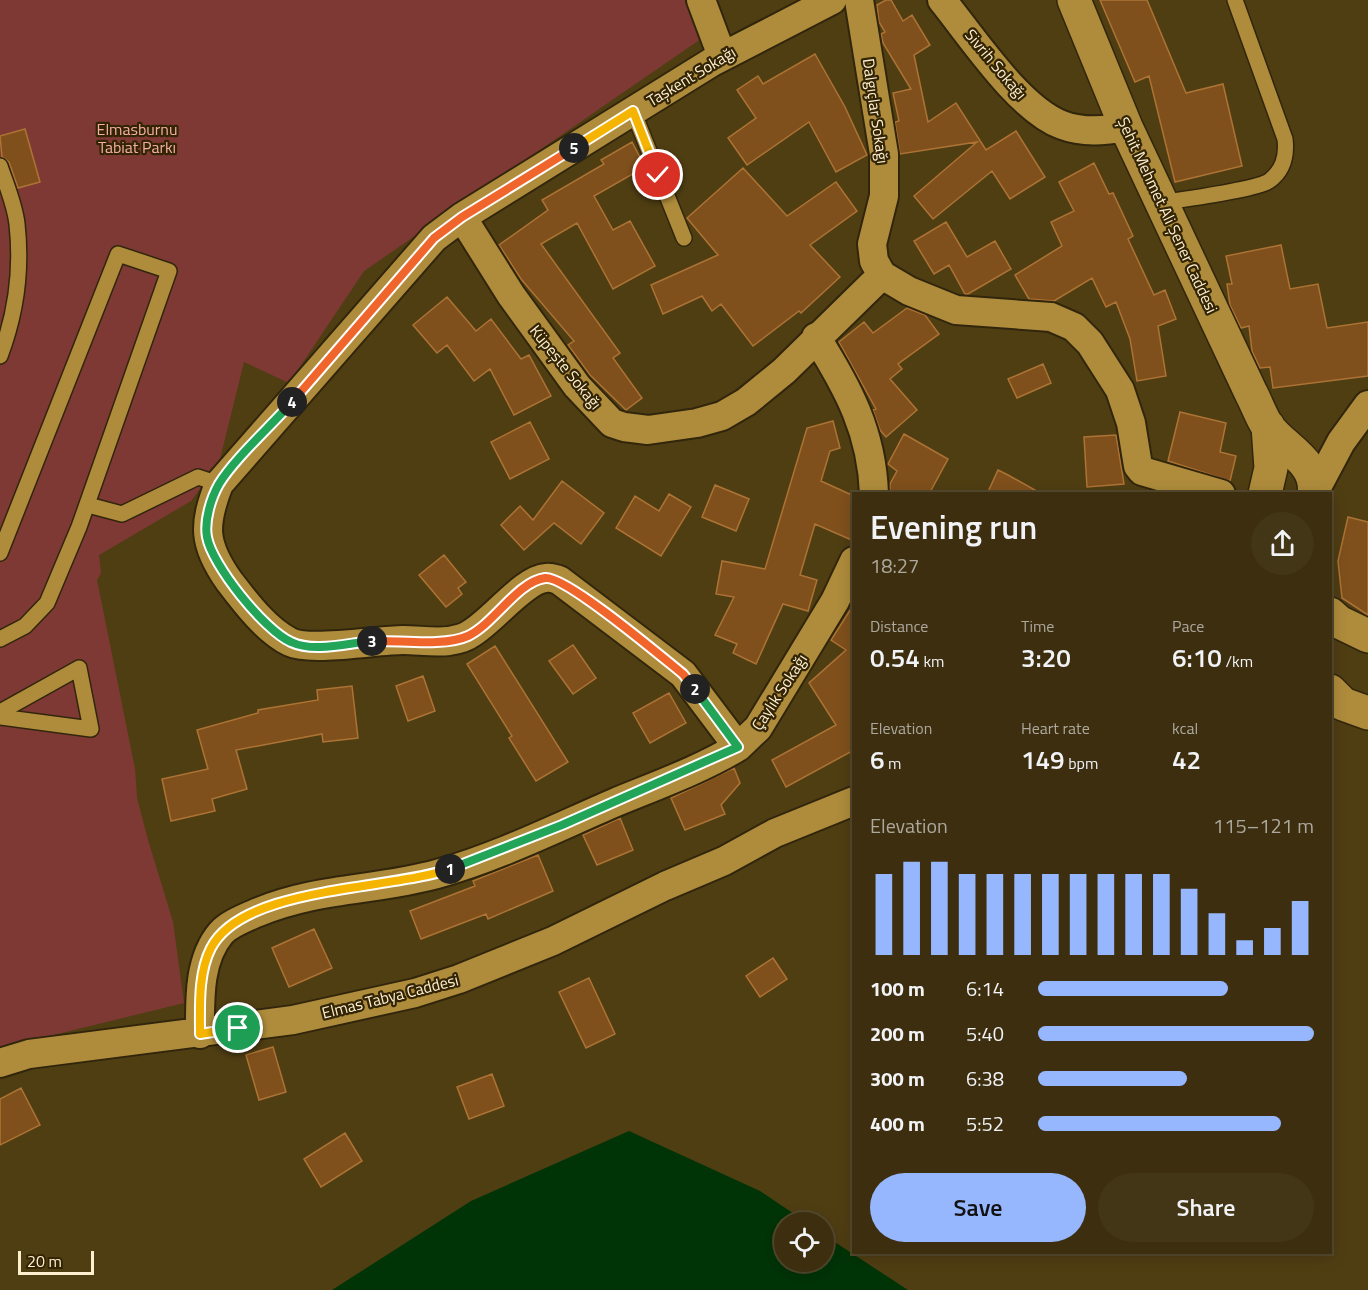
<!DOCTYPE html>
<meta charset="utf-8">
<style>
:root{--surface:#3c2e0e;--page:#433617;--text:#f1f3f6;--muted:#aca89e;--line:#554a2e;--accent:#96b6fd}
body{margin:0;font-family:"Titillium Web",sans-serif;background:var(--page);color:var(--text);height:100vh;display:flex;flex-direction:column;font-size:22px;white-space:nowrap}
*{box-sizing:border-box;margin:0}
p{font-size:20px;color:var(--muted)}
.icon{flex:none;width:33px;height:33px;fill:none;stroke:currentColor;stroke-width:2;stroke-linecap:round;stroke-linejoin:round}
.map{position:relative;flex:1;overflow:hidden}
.panel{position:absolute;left:852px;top:492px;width:480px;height:762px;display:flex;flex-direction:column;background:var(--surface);border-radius:0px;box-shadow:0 3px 15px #0003,0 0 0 2px var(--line)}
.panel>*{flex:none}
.buttons{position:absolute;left:774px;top:1212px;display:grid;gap:12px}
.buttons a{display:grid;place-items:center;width:60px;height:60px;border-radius:50%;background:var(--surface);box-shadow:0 3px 15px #0003,0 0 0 2px var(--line);font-size:30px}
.scale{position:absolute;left:18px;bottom:15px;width:76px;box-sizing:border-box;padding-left:6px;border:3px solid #feefd1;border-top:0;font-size:16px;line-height:21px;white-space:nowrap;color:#feefd1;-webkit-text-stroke:4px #332503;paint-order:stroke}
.pin{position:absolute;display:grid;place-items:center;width:51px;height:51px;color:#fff;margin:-26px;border:3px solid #fff;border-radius:50%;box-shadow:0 2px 6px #0007}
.km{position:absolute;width:30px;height:30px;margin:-15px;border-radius:50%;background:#222;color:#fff;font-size:16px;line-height:30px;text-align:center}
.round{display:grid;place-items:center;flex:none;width:63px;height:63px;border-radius:32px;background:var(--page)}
.head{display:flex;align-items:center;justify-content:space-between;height:102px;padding:0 18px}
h1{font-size:33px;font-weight:600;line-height:45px}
.figures{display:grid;grid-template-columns:repeat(3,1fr);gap:9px;height:102px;padding:6px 18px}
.figures div{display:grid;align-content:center}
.figures b{font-size:26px;font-weight:600}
.figures small{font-size:16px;font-weight:400}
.figures p{font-size:16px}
.chart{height:168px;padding:12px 18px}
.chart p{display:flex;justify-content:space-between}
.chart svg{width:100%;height:108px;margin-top:6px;stroke:var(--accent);stroke-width:6}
.action{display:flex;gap:12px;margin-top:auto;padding:12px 18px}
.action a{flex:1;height:69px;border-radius:36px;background:var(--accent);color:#111;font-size:24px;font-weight:600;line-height:69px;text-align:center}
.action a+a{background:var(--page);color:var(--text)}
ul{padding:0 18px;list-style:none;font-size:20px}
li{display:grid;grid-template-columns:96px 72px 1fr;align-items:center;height:45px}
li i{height:15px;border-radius:8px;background:var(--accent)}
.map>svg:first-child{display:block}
.green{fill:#7f3935}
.water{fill:#003407}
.building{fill:#7f501c;stroke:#ad7335;stroke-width:1.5}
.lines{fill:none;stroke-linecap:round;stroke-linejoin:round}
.lane-casing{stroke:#31260c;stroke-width:18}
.street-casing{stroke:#31260c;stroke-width:32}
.secondary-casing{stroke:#31260c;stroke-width:36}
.lane{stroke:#af8c3c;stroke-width:15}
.street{stroke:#af8c3c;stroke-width:28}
.secondary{stroke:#af8c3c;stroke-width:33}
.split-1-casing{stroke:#fff;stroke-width:12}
.split-2-casing{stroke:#fff;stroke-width:12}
.split-3-casing{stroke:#fff;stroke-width:12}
.split-4-casing{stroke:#fff;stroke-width:12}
.split-5-casing{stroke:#fff;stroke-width:12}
.split-6-casing{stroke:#fff;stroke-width:12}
.split-1{stroke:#f5b400;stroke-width:8}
.split-2{stroke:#22a559;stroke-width:8}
.split-3{stroke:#f0652b;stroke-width:8}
.split-4{stroke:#22a559;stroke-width:8}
.split-5{stroke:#f0652b;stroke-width:8}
.split-6{stroke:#f5b400;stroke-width:8}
.labels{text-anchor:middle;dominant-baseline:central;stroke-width:4.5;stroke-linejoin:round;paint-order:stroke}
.street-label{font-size:16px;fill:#feefd1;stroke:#332503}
.park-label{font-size:16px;fill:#f5ada6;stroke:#332503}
</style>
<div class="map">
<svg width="1368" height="1290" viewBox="0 0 1368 1290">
<rect width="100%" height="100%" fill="#503e13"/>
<path class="green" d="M0,0H694L708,34L364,271L289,383L244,362L219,463L191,501L99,555L101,573L97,580L135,769L137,798L148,840L173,922L184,1003L0,1048Z"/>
<path class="water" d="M629,1131L760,1191L806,1222H784V1262H824V1235L908,1290H332L471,1201Z"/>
<path class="building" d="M886,0H891L903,21L912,15L930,45L914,55L928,122L956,103L986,150L1016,131L1045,177L1010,199L992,171L933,219L914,196L977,142L900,154L895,122L899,121L893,93L911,89L883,43L881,34L885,32L879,22L877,5Z
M1100,0H1147L1186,93L1223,84L1242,166L1175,182L1149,76L1135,82Z
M815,54L845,107L867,155L836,172L809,122L747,165L728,138L756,118L737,90L758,76L763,84Z
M25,129L40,182L18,188L9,162L2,157L0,136Z
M632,142L645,167L594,196L613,230L630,221L655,266L613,289L577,223L541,244L620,353L613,358L642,398L626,410L590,375L568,345L574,341L521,279L499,245L548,210L542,200L604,164L601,160Z
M1094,163L1109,194L1113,193L1133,236L1128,239L1154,295L1165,290L1176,319L1158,326L1166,376L1137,381L1130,339L1116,302L1106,307L1092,278L1054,301L1029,299L1015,275L1062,246L1051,222L1074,211L1059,182Z
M743,168L787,216L836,182L857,211L810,245L840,277L801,313L799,311L753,346L721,304L712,311L702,296L663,314L651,285L718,255L687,218Z
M946,222L967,257L995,241L1011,269L968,294H965L949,265L934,274L914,241Z
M1281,245L1290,289L1318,284L1327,328L1368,322V376L1273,388L1270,367L1260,368L1252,351L1249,326L1241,328L1230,305L1227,284H1232L1226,256Z
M447,297L476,331L491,319L521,359L529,355L551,396L514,415L490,369L474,381L447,345L437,353L413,325Z
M907,308L925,315L939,334L898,364L902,369L890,379L917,410L886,437L880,430L873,410L876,409L839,342L864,322L873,333Z
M1043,364L1051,383L1017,398L1008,379Z
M1180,412L1226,423L1220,452L1236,456L1230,481L1168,461Z
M833,421L840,448L830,451L821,481L854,496V541L815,524L800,575L817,580L808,611L783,604L756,664L733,653L737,644L715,635L734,597L716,594L722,561L765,569L807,428Z
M530,422L549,459L510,479L491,442Z
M904,434L948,459L929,494H890V484L897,471L888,464Z
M1116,435L1124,484L1087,487L1084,437Z
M998,470L1008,475L1042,494H987Z
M562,481L604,513L581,544L554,523L524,550L501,525L520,506L533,520Z
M715,485L749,499L736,531L702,517Z
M669,494L691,507L661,556L616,528L635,496L659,511Z
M1348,517L1368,522V615L1342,598L1338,561Z
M444,555L466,582L458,588L462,594L446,607L419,575Z
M854,604V750L786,787L772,760L836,725L809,683L846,650L831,640Z
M573,645L596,678L573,694L549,661Z
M495,646L568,762L536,781L509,738L512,736L467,664Z
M423,676L435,711L408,721L396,686Z
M352,686L358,738L323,742L322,734L236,750L247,789L212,799L215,811L171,821L162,779L208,769L197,730L258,713V710L318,700L317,690Z
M669,693L686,723L650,743L633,713Z
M734,768L740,783L721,805L725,814L685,830L671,798Z
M620,818L633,850L597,865L583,835Z
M538,855L553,891L488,919L486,914L421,939L410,911L475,886L473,881Z
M314,929L332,968L289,987L272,948Z
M773,958L787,979L760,997L746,976Z
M589,978L615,1034L586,1048L559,992Z
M273,1047L286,1092L259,1100L246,1055Z
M492,1074L504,1106L469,1119L457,1087Z
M21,1088L40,1125L0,1145V1099Z
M345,1133L362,1161L321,1187L304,1159Z"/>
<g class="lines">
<g class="lane-casing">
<path id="lane" d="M633,111L684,238
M0,166C6,184 15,205 17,224C22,269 16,314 0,356
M1162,203C1183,199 1255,190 1269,181C1283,171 1287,156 1285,139L1235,0
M88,505L122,514L198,477L219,484
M0,553L118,254L169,271L79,527L47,603L25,626L0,639
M0,712L79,668L91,729L0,717"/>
</g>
<g class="street-casing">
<path id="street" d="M701,0L722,56
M859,0L884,154V196L872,244L874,261L882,275L909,291L956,310L1051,317L1074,327L1090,343L1120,390L1131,423L1138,466L1142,471L1221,494
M942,0C972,37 1019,109 1062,125C1083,133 1105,131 1126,127
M462,217L511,295L577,386L612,423L624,427L648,430L697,423L722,416L746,402L784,371L882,275
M816,337C848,388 872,432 874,494
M1315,491L1341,442L1368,405
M738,747L683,674L559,580C555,579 550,577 546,578C524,579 492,622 470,634C465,638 455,640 449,641C434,643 418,640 403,640C377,640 310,652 290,642C266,630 245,602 229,581C203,544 203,525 219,484L434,238L462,217L712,62L832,0
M200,1034C200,1001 198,960 221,933C229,924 245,918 256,913C318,887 375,891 437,874C498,857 556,828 614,803C655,786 700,770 738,747L758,728L835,601L854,561
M0,1063L29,1054L293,1020L415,993L459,979L553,941L665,886L724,861L775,833L854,801"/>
</g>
<g class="secondary-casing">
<path id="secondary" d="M1074,0L1126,127L1251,393C1257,404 1261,417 1268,427C1283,448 1319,462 1314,494
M1265,494L1271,468L1268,426
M1330,614L1339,622L1368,636
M1330,691L1343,704L1368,713"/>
</g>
<use href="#lane" class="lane"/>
<use href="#street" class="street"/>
<use href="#secondary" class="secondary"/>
</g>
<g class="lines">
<g class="split-1-casing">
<path id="split-1" d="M238,1028L200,1034C200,1006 198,973 211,948C243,886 390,890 450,869"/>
</g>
<g class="split-2-casing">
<path id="split-2" d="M450,869L562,825L738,747L695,689"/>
</g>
<g class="split-3-casing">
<path id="split-3" d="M372,641C399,640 444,647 468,636C495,623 517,582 545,578C565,575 662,657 683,674L695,689"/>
</g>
<g class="split-4-casing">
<path id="split-4" d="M292,402C271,426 235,458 219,484C211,498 204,521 207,537C212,565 264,630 291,642C314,653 348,643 372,641"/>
</g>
<g class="split-5-casing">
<path id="split-5" d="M292,402L434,238L462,217L574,148"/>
</g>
<g class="split-6-casing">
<path id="split-6" d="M574,148L633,111L658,175"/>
</g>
<use href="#split-1" class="split-1"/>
<use href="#split-2" class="split-2"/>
<use href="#split-3" class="split-3"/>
<use href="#split-4" class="split-4"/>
<use href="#split-5" class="split-5"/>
<use href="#split-6" class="split-6"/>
</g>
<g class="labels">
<g class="street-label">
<text transform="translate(996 64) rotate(50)">Sivrih Sokağı</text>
<text transform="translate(691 76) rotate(-31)">Taşkent Sokağı</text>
<text transform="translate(876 111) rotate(82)">Dalgıçlar Sokağı</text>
<text transform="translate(1168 215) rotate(65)">Şehit Mehmet Ali Şener Caddesi</text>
<text transform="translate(566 367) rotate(51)">Küpeşte Sokağı</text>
<text transform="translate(779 692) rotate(-57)">Çaylık Sokağı</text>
<text transform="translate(390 996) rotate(-14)">Elmas Tabya Caddesi</text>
</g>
<g class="park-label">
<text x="137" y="129">Elmasburnu<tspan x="137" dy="18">Tabiat Parkı</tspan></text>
</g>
</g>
</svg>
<div class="buttons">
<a><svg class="icon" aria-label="locate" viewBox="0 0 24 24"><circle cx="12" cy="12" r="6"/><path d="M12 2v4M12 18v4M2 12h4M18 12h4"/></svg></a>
</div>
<div class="scale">20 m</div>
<div class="pin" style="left:238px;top:1028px;background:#1e9e55"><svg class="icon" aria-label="arrive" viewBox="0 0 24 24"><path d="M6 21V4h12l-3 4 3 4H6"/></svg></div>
<div class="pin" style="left:658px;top:175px;background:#d93025"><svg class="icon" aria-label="check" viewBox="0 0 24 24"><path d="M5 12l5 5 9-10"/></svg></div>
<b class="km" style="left:450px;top:869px">1</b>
<b class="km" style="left:695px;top:689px">2</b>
<b class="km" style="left:372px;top:641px">3</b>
<b class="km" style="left:292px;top:402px">4</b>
<b class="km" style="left:574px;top:148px">5</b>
<section class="panel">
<div class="head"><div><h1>Evening run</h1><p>18:27</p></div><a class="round"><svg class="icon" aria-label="share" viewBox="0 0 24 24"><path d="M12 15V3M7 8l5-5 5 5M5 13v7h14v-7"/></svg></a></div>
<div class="figures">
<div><p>Distance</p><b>0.54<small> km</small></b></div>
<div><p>Time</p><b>3:20</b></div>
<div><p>Pace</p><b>6:10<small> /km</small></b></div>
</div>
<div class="figures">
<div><p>Elevation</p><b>6<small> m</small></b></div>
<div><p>Heart rate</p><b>149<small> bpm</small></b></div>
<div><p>kcal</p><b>42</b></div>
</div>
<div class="chart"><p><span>Elevation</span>115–121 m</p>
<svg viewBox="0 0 160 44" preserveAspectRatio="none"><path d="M5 44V11M15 44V6M25 44V6M35 44V11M45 44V11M55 44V11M65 44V11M75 44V11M85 44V11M95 44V11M105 44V11M115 44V17M125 44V27M135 44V38M145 44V33M155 44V22"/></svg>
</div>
<ul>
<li><b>100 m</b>6:14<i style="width:69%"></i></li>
<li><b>200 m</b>5:40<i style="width:100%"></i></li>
<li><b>300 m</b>6:38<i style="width:54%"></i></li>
<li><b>400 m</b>5:52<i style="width:88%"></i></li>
</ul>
<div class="action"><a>Save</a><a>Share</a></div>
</section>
</div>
